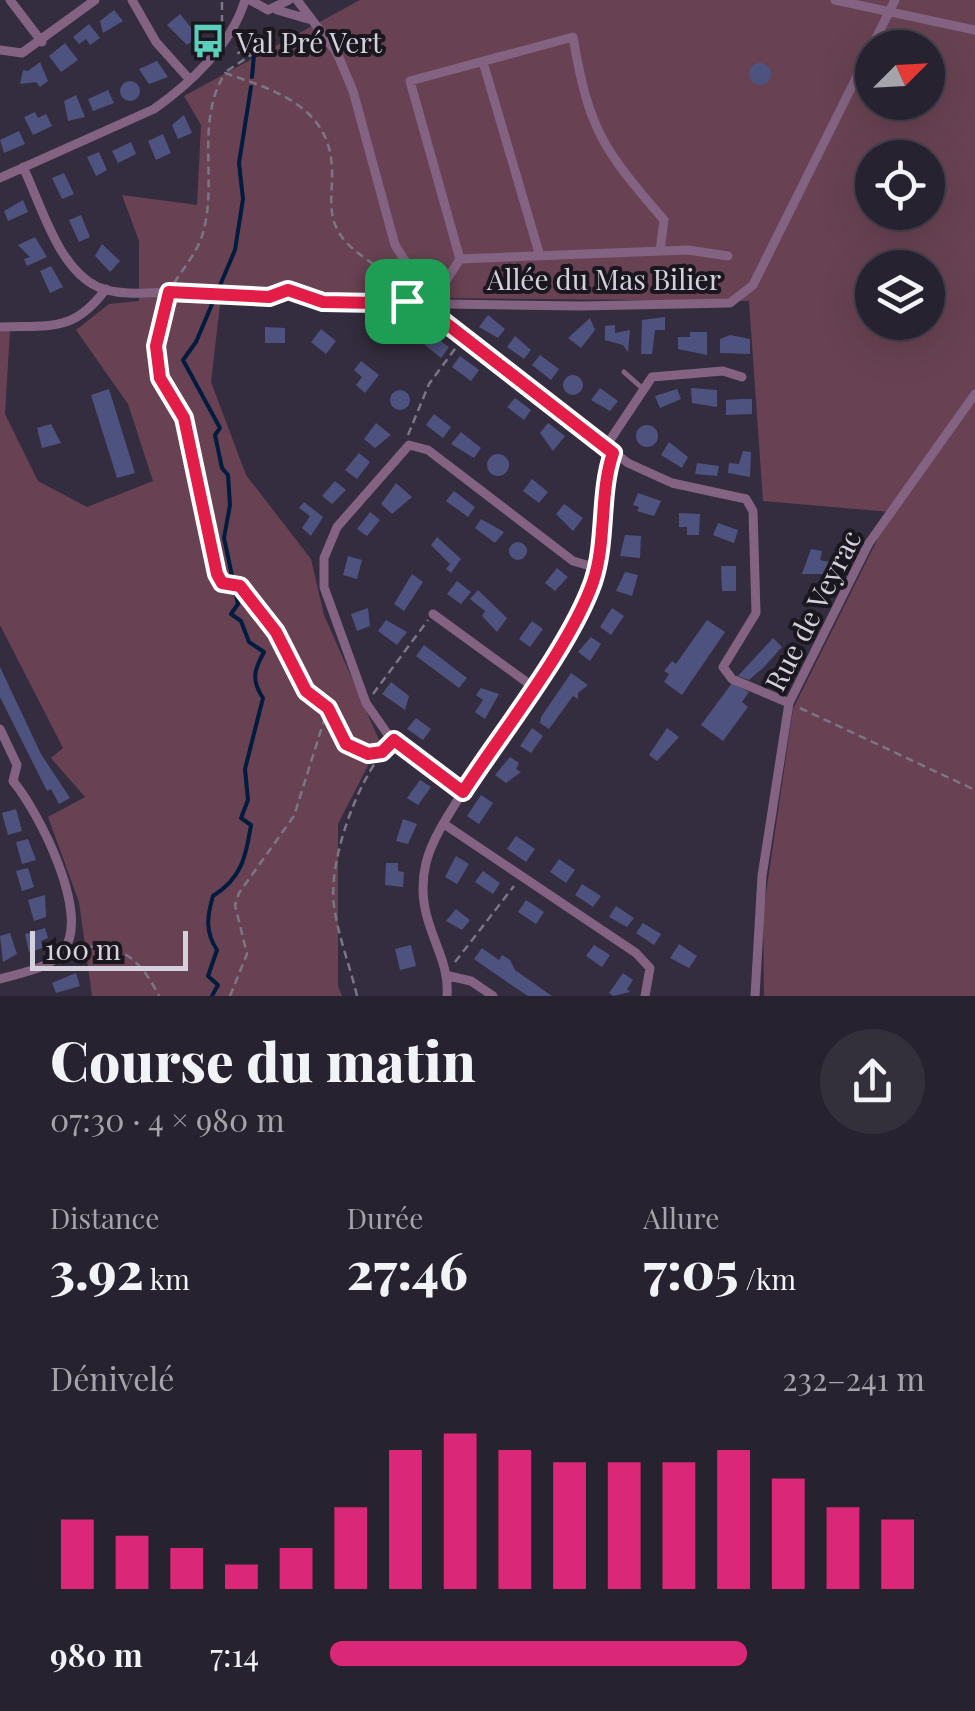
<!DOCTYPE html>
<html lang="fr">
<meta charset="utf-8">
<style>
:root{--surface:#27222f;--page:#332f3b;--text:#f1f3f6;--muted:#a4a4aa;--line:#433f4b;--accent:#db2777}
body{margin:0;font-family:"Playfair Display",serif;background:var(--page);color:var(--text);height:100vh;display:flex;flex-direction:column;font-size:38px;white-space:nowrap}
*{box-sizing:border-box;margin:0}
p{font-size:32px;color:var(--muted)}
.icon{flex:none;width:55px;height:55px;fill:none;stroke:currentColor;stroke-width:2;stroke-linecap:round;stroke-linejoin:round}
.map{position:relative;height:996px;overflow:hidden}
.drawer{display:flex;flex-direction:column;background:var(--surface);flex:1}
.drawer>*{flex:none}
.needle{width:65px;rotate:66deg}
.buttons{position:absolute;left:855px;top:30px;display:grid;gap:20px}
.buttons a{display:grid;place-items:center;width:90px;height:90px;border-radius:50%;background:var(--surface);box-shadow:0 10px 40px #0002,0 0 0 2px var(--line);font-size:50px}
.scale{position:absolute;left:30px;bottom:25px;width:158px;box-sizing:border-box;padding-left:10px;border:5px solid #d5d1dc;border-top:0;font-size:28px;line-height:35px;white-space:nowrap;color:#d5d1dc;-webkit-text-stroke:8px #1a171f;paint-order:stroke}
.pin{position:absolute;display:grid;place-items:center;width:85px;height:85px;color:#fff;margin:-42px;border-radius:20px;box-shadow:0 5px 15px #0006}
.round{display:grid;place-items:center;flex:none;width:105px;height:105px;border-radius:52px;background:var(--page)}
.headline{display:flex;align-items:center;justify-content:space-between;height:170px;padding:0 50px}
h1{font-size:55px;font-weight:800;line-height:75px}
.stats{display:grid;grid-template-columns:repeat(3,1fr);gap:15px;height:170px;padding:10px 50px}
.stats div{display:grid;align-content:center}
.stats b{font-size:50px;font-weight:800}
.stats small{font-size:28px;font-weight:400}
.stats p{font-size:28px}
.chart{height:280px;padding:20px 50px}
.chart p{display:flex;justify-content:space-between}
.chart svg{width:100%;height:180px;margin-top:10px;stroke:var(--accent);stroke-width:6}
ul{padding:0 50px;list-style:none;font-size:32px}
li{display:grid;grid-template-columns:160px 120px 1fr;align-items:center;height:75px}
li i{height:25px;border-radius:12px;background:var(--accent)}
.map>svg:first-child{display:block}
.green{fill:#684252;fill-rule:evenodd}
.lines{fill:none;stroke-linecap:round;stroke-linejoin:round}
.stream{stroke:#011c3e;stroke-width:4}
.building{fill:#4e527f}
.path{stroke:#7b7685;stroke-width:2.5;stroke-dasharray:8 5;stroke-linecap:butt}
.service{stroke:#836381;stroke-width:5}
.minor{stroke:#836381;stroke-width:9}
.route-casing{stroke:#fff;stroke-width:20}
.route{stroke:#e11d48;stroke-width:12}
.labels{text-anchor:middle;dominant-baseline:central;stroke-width:8;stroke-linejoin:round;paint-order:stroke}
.poi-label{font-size:28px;fill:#d5d1dc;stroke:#1a171f;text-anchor:start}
.street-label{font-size:28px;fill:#d5d1dc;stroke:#1a171f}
</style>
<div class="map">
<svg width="975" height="996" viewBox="0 0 975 996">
<rect width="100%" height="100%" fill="#342d3f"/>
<path class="green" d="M360,0H975V996H764L763,914L793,709L891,512L763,501L749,301L221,296L211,382L246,475L311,559L324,615L380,742L338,824V986L342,996H92L79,902L48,817L85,797L51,758L63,748L0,625V331L10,330L5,414L38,481L87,507L153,481L128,404L76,330L109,304L139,301V241L122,195L197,205L201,125L184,96ZM872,48H928V102H872ZM872,158H928V212H872ZM872,268H928V322H872Z"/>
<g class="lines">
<path class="stream" d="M252,77L254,55
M212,996L218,985L208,976L217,950C205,932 207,916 213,896C242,878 246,856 251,825L241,818L248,800L245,769L263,698C251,680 254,670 264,652L249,642L241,621L231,614L238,604L224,538L230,505L228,475L222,468L215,435L220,428L183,360L196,342L235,250L243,199L239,163L251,87"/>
</g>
<path class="building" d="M114,10L123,21L103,33L100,21Z
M180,14L198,36L187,45L167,25Z
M89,24L100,38L90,45L86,39L79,44L73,37Z
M65,43L78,60L61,72L49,56Z
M157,61L168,77L149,84L139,69Z
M40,62L48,81L40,87L36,82L20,84L23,70L28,71Z
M749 74a11 11 0 1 1 22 0a11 11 0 1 1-22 0Z
M120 91a10 10 0 1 1 20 0a10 10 0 1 1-20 0Z
M108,90L114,103L93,111L88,99Z
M76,95L85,117L68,121L64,101Z
M35,112L38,118L46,114L52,126L33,135L24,117Z
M184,115L192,133L178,139L172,125Z
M19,131L25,144L4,153L0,140Z
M163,134L171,153L156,160L148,141Z
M131,142L136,154L118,163L112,151Z
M99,152L107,170L96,176L87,157Z
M64,173L74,194L62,199L52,178Z
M23,200L28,212L8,221L4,211Z
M81,215L90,237L79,242L69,220Z
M35,237L47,257L27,266L24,259L30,257L18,245Z
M102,244L120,261L110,272L95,256Z
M51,266L63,287L50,293L40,271Z
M488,315L505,329L498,338L479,327Z
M665,317V330H655L652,354H641L642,320Z
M590,318L595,330L581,348L568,338Z
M615,325V333L630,330L628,352L623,345L605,340V326Z
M265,327L285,328V343H265Z
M321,329L336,341L326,354L311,342Z
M690,332H707V355L678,349V337H690Z
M432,335L449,347L441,358L425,345Z
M730,335L750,339V354L720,353V339Z
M515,336L531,350L524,359L507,347Z
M540,355L559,369L551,380L532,365Z
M460,356L479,370L471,381L452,367Z
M361,361L379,375L365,393L356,385L362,377L354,370Z
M563 385a10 10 0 1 1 20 0a10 10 0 1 1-20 0Z
M600,388L618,401L610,411L591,400Z
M691,388L717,390V407L692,403Z
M109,389L135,473L117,478L91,395Z
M677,389L681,399L660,408L655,396Z
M390 400a10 10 0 1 1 20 0a10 10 0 1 1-20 0Z
M515,398L531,410L524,420L507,407Z
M742,399H752V414L726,415V400Z
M434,414L451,427L443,438L426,425Z
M376,423L391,435L375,448L364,439Z
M548,423L565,436L553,451L540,433Z
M51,424L61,443L42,448L37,428Z
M636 436a11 11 0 1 1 22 0a11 11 0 1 1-22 0Z
M461,432L481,448L474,458L451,444Z
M669,442L688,457L682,468L661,455Z
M743,451L751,452L750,477L728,473L729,463L739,464Z
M359,453L370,462L357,479L345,470Z
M487 465a11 11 0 1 1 22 0a11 11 0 1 1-22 0Z
M697,463L719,466L717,476L695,474Z
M532,479L548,492L539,503L523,491Z
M335,481L346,490L332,504L322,496Z
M396,483L412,497L392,514L381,504Z
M454,491L475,507L468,517L446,501Z
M638,493L661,501L654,516L637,511L639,507L633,505Z
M304,502L323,517L311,536L302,528L310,516L299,508Z
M564,504L583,518L573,531L556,514Z
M370,512L380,520L367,536L357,529Z
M679,513L700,514L699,535H687V527H679Z
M481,519L504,532L495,543L475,528Z
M718,523L738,530L734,543L713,535Z
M625,535L641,536L640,558L620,556Z
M437,537L461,559L451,573L446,569L450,564L431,545Z
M509 551a9 9 0 1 1 18 0a9 9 0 1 1-18 0Z
M811,549L822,551L820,560L829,562L826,574H802Z
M348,556L362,560L357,579L343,575Z
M721,566H736V591H722Z
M557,568L568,577L555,591L545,583Z
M625,572L638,575L632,596L616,591Z
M412,574L423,582L404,611L394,604Z
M457,581L471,592L461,604L447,594Z
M478,590L507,618L497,632L482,616L485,611L470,599Z
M368,608L370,626L357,631L351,614Z
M612,608L624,616L611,635L600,627Z
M386,620L407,632L397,645L378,631Z
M707,620L725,632L682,695L664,682L669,674L664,671L672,661L676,664Z
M532,621L543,629L530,647L519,639Z
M591,637L601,644L590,661L578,652Z
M773,638L782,647L765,666L749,680L738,676Z
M424,645L467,678L459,688L416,656Z
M0,667L41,754L70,798L59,804L51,789L47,791L0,697Z
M571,673L588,685L578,693V699L573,696L549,729L540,723L541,717Z
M391,682L409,696L405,710L382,694Z
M732,683L749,692L742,702L748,707L723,741L701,725Z
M481,688L499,694L485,719L475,712L483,700L476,695Z
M416,718L431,729L423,740L407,729Z
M532,728L543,736L531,753L520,746Z
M667,728L679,737L657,761L649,755Z
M510,757L519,763L516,769L521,772L506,783L495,775Z
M420,780L431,787L418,805L407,798Z
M481,795L493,803L479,824L467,816Z
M16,809L22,831L8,835L2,813Z
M403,819L417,824L408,844L396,841Z
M516,836L535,849L526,862L507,849Z
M28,839L36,860L22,864L16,842Z
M456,856L469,864L457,884L445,877Z
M559,859L575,870L566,883L550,872Z
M386,863H398V871L404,872L403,887L385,885Z
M28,868L34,887L22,891L16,871Z
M483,871L500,883L493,894L475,882Z
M582,884L601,896L593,907L575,895Z
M45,895L46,917L34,921L28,900Z
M526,900L544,912L536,924L518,912Z
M616,906L634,918L627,927L609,917Z
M456,909L470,920L462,930L446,921Z
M643,923L661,934L654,945L636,933Z
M45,928L48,938L41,941L43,948L29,952L25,934Z
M10,933L17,954L3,962L0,936Z
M679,944L697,956L689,968L670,958Z
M411,945L416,966L400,970L395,949Z
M594,945L610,955L602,967L586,956Z
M482,948L499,960L502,955L510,960L515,970L552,996H528L507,982L474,959Z
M76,973L80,986L56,993L52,983Z
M623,973L633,980L627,989L630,992L613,996L609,993Z"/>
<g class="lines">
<path class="path" d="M222,23V0
M227,71L251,55L248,49L238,53L235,48
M174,283C183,269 197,252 202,236C219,182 194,124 225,73C274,90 330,106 332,169C333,191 327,211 338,231C353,258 389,267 405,295
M176,292L277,294
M167,300L156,346L160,377L183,418L217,574L222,583L240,586L276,632L306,691L328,708L346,744L367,754L383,752
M408,435L429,384L457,346
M373,694L428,620
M800,708L975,790
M75,949C119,939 141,960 159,996
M455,962L514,886
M230,996L247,954L235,905L239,893L294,816L327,711
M357,996C350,966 338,936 334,906C328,861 357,781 387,747"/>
<path class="service" d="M624,372L642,388"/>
<path class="minor" d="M10,0L42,42
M132,0L156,42L190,80
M250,0L268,10L289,0
M297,0L337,53L353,91L395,245L443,321L628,463L672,483L746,499L753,511L756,613L723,667L732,679L789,703
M835,0L975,30
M277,10L308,19
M0,50L22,53L95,0
M483,62L540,256
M23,167C41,204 58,269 98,287C120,296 146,293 169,292
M0,178L154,109C191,83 232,44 245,0
M460,259L410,81L573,37C589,131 603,149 664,220L660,251
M288,290L323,302L580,306L730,303L753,285L895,0
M431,304L460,259L688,250L728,256
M0,327C51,325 73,333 106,289
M606,446L652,377L723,371L742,377
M433,614L532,686
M0,729L17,765L13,781
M463,792L389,736L366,703L324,587V558L337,527L409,445L428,450L573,561L597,568
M444,824L636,953L650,968L645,996
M449,976L471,981L493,996
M0,979C21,973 49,969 63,951C92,915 38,811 13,781
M447,996C451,951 412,922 426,863C433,835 454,807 469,782C506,726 552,669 582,609C606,558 595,503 613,453
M755,996L762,876L789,703L869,543L975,394"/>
</g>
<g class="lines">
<g class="route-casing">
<path id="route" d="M288,290L323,302L432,304L443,321L613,453C599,494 607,540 593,582C570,647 502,732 463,792L394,740L382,752L368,754L346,744L328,708L306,691L276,632L240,586L222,583L217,574L184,418L160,378L156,346L169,292L269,297Z"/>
</g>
<use href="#route" class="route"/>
</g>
<defs>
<g id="bus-bare" transform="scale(2.7)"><path d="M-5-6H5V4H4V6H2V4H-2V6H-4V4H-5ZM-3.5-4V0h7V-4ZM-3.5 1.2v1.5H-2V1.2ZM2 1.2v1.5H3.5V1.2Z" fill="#5bcebc" stroke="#1a171f" stroke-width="2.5" paint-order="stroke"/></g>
</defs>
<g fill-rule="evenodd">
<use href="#bus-bare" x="208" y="41"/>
</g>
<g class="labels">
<g class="poi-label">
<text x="236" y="41">Val Pré Vert</text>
</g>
<g class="street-label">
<text x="604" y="278">Allée du Mas Bilier</text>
<text transform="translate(812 610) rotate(-63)">Rue de Veyrac</text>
</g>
</g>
</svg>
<div class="buttons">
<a><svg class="needle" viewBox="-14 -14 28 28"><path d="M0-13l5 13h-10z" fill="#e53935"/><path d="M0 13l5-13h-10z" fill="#a4a4aa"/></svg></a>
<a><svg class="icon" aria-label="locate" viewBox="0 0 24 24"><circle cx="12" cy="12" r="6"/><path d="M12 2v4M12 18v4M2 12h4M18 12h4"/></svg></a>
<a><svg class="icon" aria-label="layers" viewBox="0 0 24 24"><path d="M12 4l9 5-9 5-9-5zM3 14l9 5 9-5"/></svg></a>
</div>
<div class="scale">100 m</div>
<div class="pin" style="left:407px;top:301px;background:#1e9e55"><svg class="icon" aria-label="arrive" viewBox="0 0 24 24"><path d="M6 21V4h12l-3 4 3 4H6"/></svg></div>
</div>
<section class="drawer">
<div class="headline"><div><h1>Course du matin</h1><p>07:30 · 4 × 980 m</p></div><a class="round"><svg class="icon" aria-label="share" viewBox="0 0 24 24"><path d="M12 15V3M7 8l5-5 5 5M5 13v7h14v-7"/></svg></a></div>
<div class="stats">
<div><p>Distance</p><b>3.92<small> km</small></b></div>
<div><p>Durée</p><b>27:46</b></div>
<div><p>Allure</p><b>7:05<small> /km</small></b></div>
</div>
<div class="chart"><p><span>Dénivelé</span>232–241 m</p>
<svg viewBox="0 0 160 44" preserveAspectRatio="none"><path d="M5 44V27M15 44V31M25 44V34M35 44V38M45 44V34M55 44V24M65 44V10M75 44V6M85 44V10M95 44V13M105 44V13M115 44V13M125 44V10M135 44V17M145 44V24M155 44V27"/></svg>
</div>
<ul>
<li><b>980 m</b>7:14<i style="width:70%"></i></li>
</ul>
</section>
